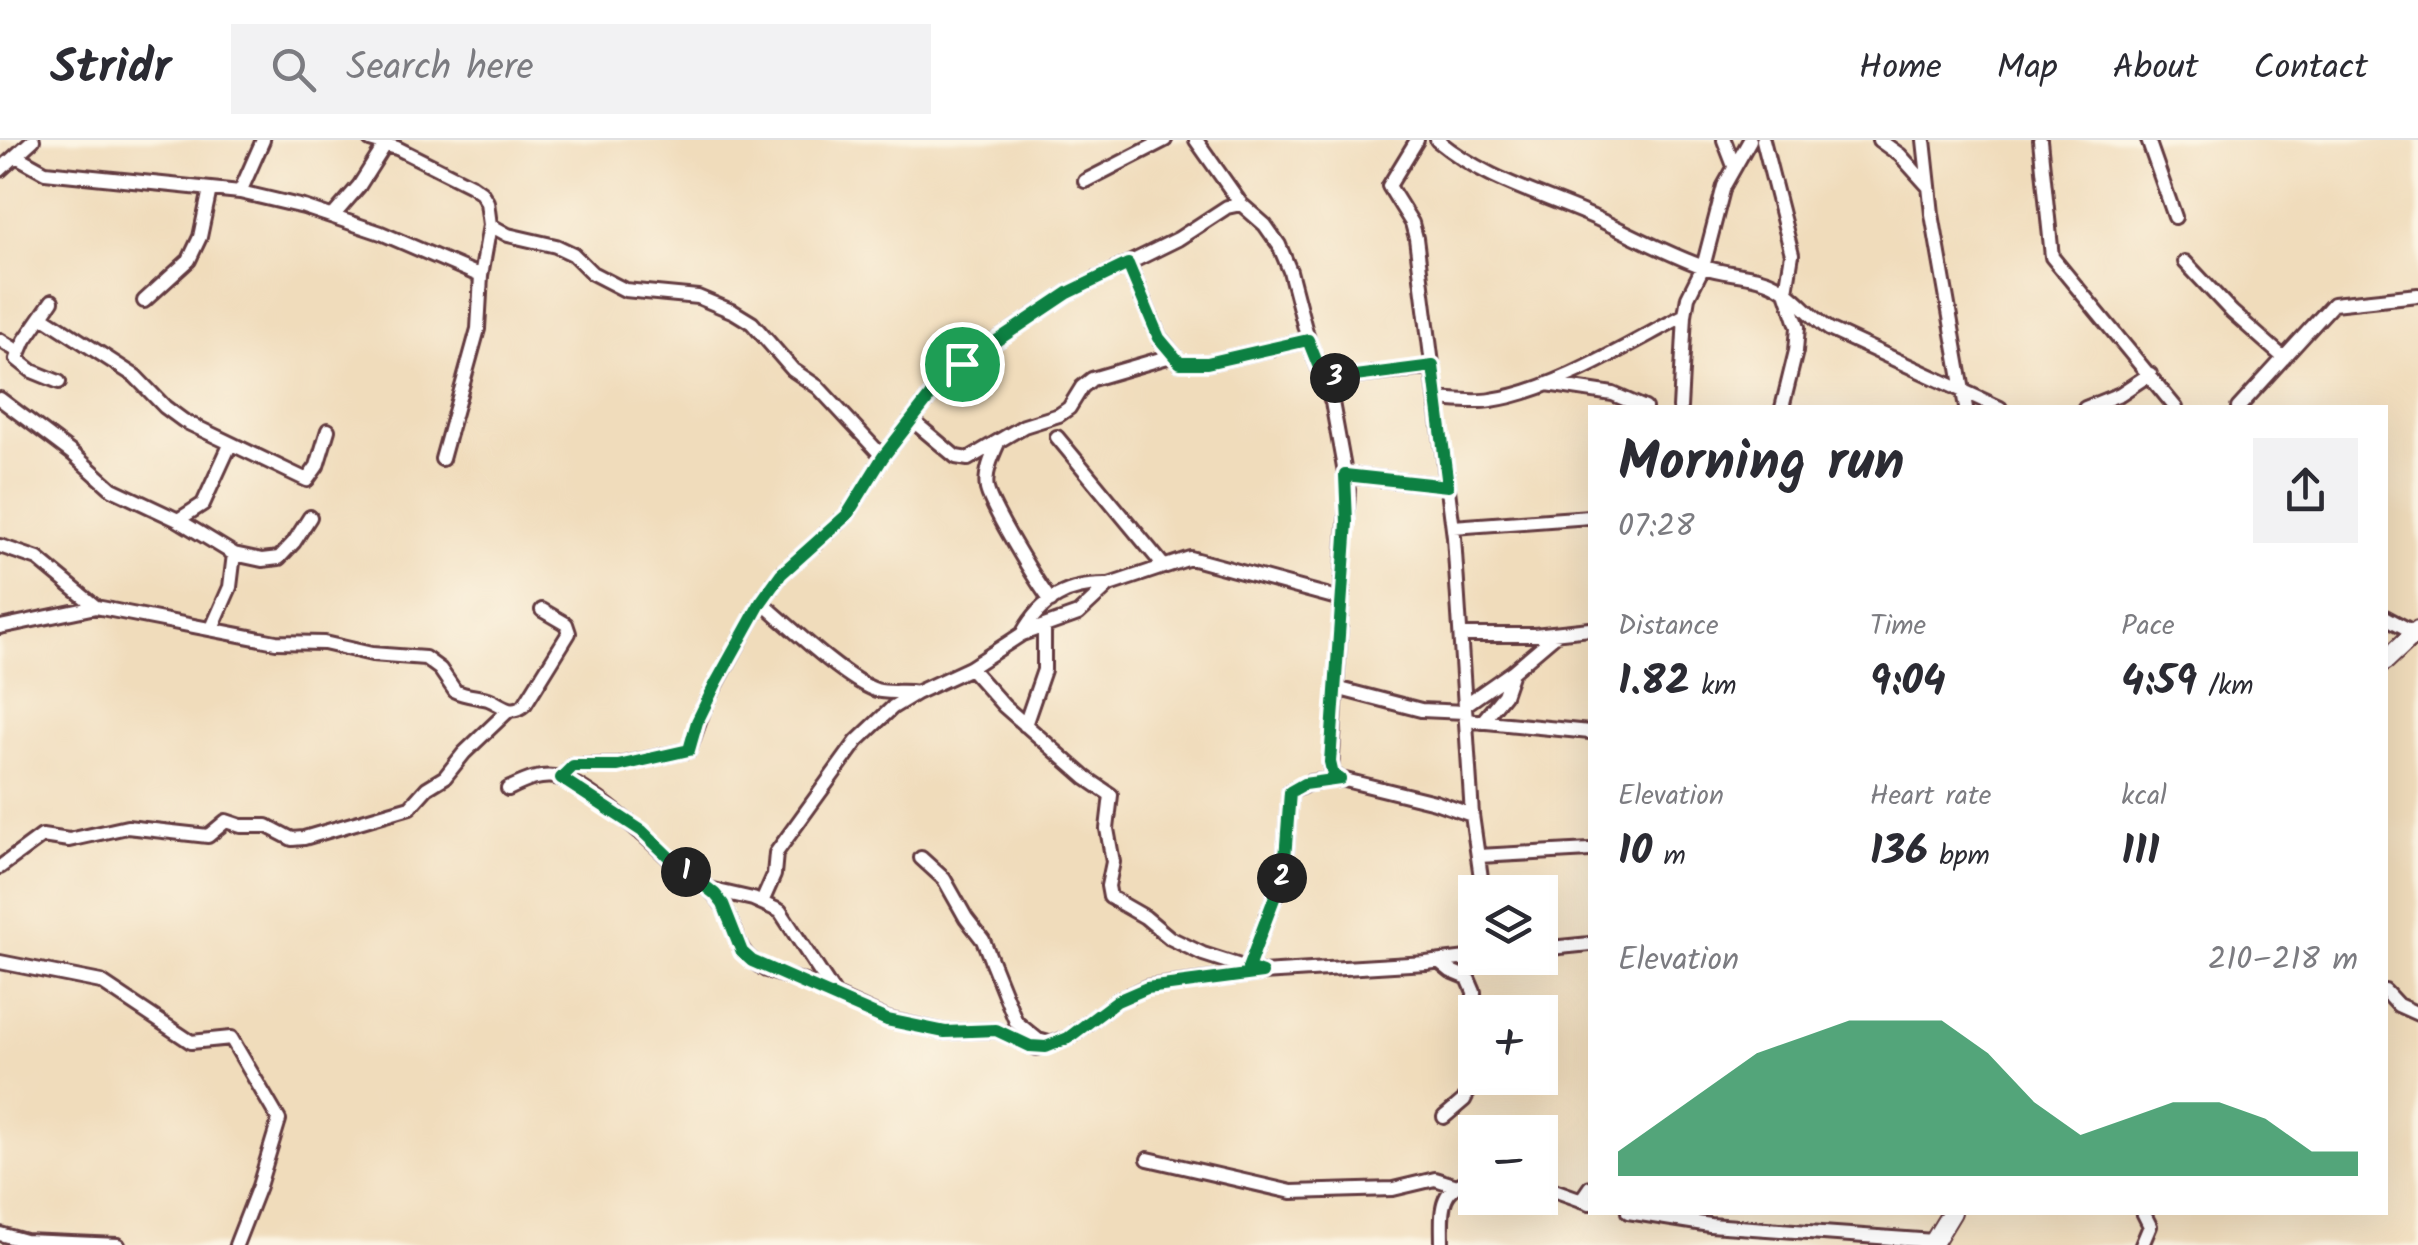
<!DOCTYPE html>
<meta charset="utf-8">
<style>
:root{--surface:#fff;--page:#f2f2f3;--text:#2b2b33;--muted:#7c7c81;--line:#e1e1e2;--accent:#0b8043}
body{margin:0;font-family:Kalam,sans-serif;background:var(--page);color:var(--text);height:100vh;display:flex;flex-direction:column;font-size:38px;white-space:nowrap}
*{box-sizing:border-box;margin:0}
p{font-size:32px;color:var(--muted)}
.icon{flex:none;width:55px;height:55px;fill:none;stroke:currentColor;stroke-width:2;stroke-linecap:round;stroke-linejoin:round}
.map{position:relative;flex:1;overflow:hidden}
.drawer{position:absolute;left:1588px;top:265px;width:800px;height:810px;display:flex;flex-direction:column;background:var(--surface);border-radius:0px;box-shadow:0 10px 40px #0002}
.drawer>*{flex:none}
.fabs{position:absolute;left:1458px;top:735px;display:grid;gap:20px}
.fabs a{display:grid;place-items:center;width:100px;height:100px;border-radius:0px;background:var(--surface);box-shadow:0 10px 40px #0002;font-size:50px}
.pin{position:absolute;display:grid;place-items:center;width:85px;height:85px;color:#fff;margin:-42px;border:5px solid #fff;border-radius:50%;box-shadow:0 2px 10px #0007}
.km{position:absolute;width:50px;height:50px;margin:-25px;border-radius:50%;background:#222;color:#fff;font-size:28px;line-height:50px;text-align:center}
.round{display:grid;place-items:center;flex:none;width:105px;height:105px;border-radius:0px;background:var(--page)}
.overview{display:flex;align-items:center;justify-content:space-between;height:170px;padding:0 30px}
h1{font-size:55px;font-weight:700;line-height:75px}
.metrics{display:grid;grid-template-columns:repeat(3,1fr);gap:15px;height:170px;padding:10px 30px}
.metrics div{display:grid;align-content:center}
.metrics b{font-size:42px;font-weight:700}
.metrics small{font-size:28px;font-weight:400}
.metrics p{font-size:28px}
.chart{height:280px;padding:20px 30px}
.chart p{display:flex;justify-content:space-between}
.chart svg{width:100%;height:180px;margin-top:10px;fill:var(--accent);opacity:.7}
header{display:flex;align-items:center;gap:60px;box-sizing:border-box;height:140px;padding:0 50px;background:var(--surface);border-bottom:2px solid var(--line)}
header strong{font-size:48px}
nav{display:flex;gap:55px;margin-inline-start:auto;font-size:35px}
.search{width:700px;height:90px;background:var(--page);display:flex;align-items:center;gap:25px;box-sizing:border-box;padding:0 35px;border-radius:0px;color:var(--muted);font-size:38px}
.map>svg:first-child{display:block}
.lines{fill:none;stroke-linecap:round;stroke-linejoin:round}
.street-casing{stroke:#633b41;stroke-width:18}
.secondary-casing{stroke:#633b41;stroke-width:22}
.street{stroke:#fff;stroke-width:12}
.secondary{stroke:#fff;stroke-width:18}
.route-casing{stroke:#fff;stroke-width:20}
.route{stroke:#0b8043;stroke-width:12}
</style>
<header>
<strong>Stridr</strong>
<div class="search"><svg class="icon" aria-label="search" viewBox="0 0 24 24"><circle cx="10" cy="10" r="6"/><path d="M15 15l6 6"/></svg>Search here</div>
<nav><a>Home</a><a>Map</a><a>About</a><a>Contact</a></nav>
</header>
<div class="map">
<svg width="2418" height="1105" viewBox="0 0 2418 1105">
<rect width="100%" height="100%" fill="#fcf5e5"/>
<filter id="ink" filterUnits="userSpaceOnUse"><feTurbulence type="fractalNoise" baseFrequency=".01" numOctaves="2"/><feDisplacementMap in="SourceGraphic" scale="20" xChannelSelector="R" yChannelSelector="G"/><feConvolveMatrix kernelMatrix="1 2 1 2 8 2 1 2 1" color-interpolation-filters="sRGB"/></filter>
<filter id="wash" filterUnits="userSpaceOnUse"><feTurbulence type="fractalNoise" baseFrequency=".0048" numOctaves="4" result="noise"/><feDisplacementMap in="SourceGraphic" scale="40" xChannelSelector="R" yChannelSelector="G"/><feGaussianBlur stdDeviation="2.25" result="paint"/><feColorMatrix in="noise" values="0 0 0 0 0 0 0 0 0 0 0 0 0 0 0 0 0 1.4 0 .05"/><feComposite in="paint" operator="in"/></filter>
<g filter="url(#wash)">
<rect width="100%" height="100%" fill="#f0dcbb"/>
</g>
<g filter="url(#ink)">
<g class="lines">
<g class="street-casing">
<path id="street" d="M370,0L397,8L471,45L481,52L487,62L490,85L481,136L478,189L442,319
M1196,0L1241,64
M1417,0L1389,46L1412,83L1416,98L1454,397L1472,675L1483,752
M1437,0C1482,37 1529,50 1582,72C1622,89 1660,111 1701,126C1725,135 1754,133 1776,145C1795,155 1810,176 1829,189L2000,268
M1724,0L1734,26
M1763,0L1792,114L1786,151L1798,187L1796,211L1782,268
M1879,0L1900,15L1928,46
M1924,0L1932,74L1966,268
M2040,0L2052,117L2176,268
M2148,0L2175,77
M16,16L45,32L240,52L304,67L381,93L481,136
M0,30L33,0
M1085,41L1165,0
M240,52L263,0
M333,76L359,46L385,5
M490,85L508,95L556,106L573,114L592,133L625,150L698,157L734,172L752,183L793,230L818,247L883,317
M2185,122L2232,172L2284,218
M1128,124L1159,197L1180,223H1207L1308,200
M52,161L25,200L17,219L32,231L59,242
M144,161L189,120L200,97L210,49
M42,176L135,236L165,267L184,281L307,340L317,326L328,290
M0,200L19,212
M1324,240L1433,227
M1547,244L1613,254L1645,268
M0,259L73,314L112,349L178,380L234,414L262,420L279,418L294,402L310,377
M1437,259C1455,260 1474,263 1491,260C1554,251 1629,204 1685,175
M1680,268L1685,175L1688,157L1703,127L1724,46L1750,0
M2085,268L2120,254L2150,234
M2238,268L2333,164L2418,155
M913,281L956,317L968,319L1024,286L1059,275L1069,268L1082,247L1092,239L1171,216
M1057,297L1163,425
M998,303C992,316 984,334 987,349C992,369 1037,443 1051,461
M1345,335L1448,346
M178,380L203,364L230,305
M1453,387L1590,377
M0,406L38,419L96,467L276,502L324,503L372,514L425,518L440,529L455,551C465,556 476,556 488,559C502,564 511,577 525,564L569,493L566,484L542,470
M761,462C787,484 846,540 876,550C889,554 904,550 916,553
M2385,477L2415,493
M0,487L96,467
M212,488L230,447L234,414
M1022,494C1042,458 1069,444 1109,445
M1461,495H1534L1590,489
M970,528L1004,566L1086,638L1111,655L1107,689L1113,722L1108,746L1110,757L1145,777L1170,798L1203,814L1259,832
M1336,548L1421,570L1465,572
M1465,565L1512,532L1558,493
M1466,580L1590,592
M1482,582L1504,555L1512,532
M1025,585L1044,530V487
M561,638L573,626L619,625L689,610L705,565L761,462L781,434L847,375L883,317L941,242L961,224L1068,153L1178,99L1227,67L1241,64L1265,85L1279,105L1290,131L1308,200L1332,262L1348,350L1331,632L1341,639L1435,662L1472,675
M508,649C525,641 541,633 560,638C589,645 650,700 672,721C687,735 708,744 720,761C735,780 733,806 753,821L766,830L805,842L887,879L945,892L996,890L1037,908L1068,898L1117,861L1147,847L1262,833L1426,823L1475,817
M1479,716L1590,710
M921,718L944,739L966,778L983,800L1016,882L1038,900L1052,904
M0,727L42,696L69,700L127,687L208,696L226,681L241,686H267L292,699L304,698L410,667L427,648L445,637L464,613L509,570
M709,749L753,759L780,771L835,855
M762,762L774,735L776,713L857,601L893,567L916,553L970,528L1022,494L1078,474L1109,445L1190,418L1341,459
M1540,809L1590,804
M0,822L101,842L191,902L231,898L279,980L259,1046L236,1105
M1440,822L1451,831L1468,838L1474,852L1472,944L1464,960L1444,977
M1248,828L1284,732L1290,652L1311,642L1341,639
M2385,851L2398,865L2418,874
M1148,1019L1292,1052L1393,1049L1435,1039L1454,1045
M1540,1045L1590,1063
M1581,1060L1590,1047
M1628,1072L1710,1085L1934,1101
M0,1094L25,1101L118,1105
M1442,1105C1442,1072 1437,1047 1475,1039
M2142,1105L2150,1086L2143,1072"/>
</g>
<g class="secondary-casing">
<path id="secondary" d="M2385,521L2418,490
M1932,1105L1952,1072"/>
</g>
<use href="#street" class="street"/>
<use href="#secondary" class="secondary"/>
</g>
</g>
<g class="lines" filter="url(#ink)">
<g class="route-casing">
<path id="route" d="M1128,124L1159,198L1180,223H1207L1308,200L1324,240L1433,226L1448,346L1345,335L1347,382L1330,622L1333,635L1340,639L1304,644L1290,652L1284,732L1248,828L1262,833L1147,848L1117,861L1068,898L1046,907L1030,906L996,890L945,892L887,880L752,821L742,812L723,764L715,754L672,720L642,691L561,638L573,626H618L689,610L697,582L716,543L761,462L781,434L847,375L883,317L941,242L962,224L1068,153Z"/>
</g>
<use href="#route" class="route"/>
</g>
</svg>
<div class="fabs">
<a><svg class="icon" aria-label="layers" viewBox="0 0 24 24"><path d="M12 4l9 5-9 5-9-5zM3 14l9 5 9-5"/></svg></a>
<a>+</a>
<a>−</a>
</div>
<div class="pin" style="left:962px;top:224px;background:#1e9e55"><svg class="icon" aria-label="arrive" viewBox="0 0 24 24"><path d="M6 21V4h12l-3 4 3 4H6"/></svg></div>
<b class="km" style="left:686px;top:732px">1</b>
<b class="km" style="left:1282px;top:738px">2</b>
<b class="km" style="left:1335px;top:238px">3</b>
<section class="drawer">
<div class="overview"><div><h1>Morning run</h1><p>07:28</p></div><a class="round"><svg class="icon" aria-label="share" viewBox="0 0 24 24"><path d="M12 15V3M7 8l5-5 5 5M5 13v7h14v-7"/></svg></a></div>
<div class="metrics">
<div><p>Distance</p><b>1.82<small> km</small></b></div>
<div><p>Time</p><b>9:04</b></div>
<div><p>Pace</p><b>4:59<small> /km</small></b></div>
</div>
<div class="metrics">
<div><p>Elevation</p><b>10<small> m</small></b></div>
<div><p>Heart rate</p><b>136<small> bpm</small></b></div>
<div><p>kcal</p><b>111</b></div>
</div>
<div class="chart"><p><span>Elevation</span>210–218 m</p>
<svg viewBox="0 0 160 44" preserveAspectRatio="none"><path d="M0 44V38L10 30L20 22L30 14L40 10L50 6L60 6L70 6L80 14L90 26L100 34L110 30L120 26L130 26L140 30L150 38L160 38V44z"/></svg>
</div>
</section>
</div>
